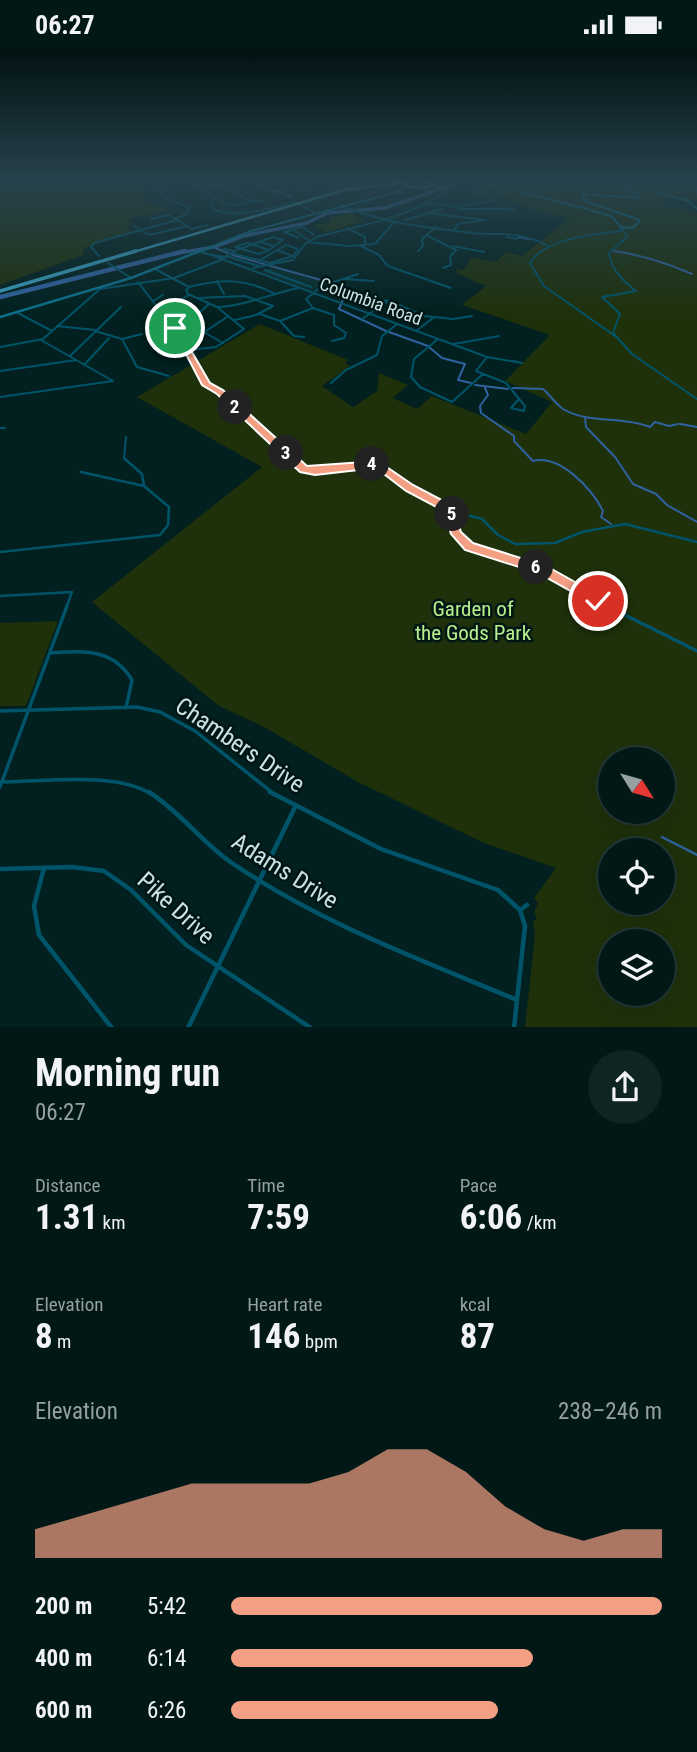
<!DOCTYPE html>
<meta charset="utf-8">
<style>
:root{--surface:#011817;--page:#0f2524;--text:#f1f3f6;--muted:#96a0a1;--line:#233736;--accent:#f39f83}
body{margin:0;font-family:"Roboto Condensed",sans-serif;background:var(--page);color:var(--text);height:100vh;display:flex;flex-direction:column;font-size:26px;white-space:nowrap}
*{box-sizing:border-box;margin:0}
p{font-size:23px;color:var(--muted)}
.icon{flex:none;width:38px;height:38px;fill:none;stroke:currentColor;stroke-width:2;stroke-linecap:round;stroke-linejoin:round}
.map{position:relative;height:978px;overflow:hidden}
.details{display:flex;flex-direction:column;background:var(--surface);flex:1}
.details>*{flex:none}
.needle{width:46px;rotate:127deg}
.fabs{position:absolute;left:598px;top:698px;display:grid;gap:14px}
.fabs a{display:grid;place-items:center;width:77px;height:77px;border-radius:50%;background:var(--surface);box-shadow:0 7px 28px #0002,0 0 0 2px var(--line);font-size:35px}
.pin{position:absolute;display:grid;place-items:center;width:60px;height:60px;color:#fff;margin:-30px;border:4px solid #fff;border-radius:50%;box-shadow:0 2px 7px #0007}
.km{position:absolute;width:35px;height:35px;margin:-18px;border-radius:50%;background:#222;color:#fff;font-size:19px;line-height:35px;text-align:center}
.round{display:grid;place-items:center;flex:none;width:74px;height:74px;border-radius:37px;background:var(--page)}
.headline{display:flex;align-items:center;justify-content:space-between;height:119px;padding:0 35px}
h1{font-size:38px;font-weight:700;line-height:52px}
.figures{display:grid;grid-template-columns:repeat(3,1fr);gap:10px;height:119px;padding:7px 35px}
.figures div{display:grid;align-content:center}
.figures b{font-size:35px;font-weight:700}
.figures small{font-size:19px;font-weight:400}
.figures p{font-size:19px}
.chart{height:196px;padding:14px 35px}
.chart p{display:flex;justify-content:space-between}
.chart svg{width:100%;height:126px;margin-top:7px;fill:var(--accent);opacity:.7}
ul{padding:0 35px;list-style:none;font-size:23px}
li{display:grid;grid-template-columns:112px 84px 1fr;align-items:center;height:52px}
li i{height:18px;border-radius:9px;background:var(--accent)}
.status{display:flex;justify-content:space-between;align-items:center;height:49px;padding:0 35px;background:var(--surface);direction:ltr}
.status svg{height:19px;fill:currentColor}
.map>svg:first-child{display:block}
.built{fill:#042d2d}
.green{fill:#1e310b;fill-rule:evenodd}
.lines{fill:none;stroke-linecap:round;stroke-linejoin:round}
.stream-far1{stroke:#2f629e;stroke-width:2}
.stream{stroke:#2f629e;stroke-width:2.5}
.river-far1{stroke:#2f629e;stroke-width:3.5}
.river{stroke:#2f629e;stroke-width:4.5}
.street-far3{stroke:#00546a;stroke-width:2}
.street-far2{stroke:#00546a;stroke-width:2.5}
.street-far1{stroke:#00546a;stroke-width:3.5}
.street{stroke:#00546a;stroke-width:4.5}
.secondary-far1{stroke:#0a718e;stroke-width:2}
.secondary{stroke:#0a718e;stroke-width:2.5}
.highway-far1{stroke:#379cbd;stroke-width:2.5}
.highway{stroke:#379cbd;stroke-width:3.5}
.route{fill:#f39f83;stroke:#fff;stroke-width:2}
.labels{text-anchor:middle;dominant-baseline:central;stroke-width:5;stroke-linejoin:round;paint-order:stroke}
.far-street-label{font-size:18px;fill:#cce2e0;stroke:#001616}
.park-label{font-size:21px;fill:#b9ef8a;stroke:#001616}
.near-street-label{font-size:24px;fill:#cce2e0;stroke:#001616}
</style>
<div class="status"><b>06:27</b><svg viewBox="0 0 49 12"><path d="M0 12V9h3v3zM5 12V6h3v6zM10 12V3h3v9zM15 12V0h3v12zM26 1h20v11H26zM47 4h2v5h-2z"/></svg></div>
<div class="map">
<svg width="697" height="979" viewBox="0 0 697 979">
<rect width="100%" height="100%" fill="#01201f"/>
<path class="built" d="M270,219L292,221L327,234L311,242L260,223Z"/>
<path class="green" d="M0,130H135L145,153L172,161L129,170L134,176L126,179L132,183L84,199L83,206L0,236Z
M488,130H564L549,133L603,139L613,130H697V151L682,152L670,148L662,156L697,164V978H525L535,886L533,872L537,870L534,863L538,854L534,849L556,819L484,794L358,733L264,678L219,657L92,553L262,418L137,348L260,275L348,311L345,314L350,317L322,337L353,358L377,342L379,324L408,336L393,349L417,360L432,347L526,385L552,353L505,332L550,286L462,256L486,237L458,225L456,219L463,221L472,208L496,213L506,203L522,207L570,169C556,166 539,164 526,158C503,150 501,139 473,146L498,132ZM611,710H663V763H611ZM611,802H663V854H611ZM611,892H663V945H611Z
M350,164L365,172L326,183L313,176L329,174L331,168Z
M58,572L26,657H0V574Z"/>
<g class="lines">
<path class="stream-far1" d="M241,130H248
M252,130C260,141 276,140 291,148
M370,132L391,130
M518,188L529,190
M213,198L228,204
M614,202C641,206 667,214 692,225
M232,206L328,233
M331,235L346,243L339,260L386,282
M389,283L428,297
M429,298L442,309L465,315L458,331L471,334
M475,336L508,340
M485,339L488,346L480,357L481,364L514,387V392L533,412C560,405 592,440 603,462L601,468L611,475
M513,339L543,340C550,346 555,354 563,360C588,375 622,367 650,378L655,373L669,377L678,375
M585,368L586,378L615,408L633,435L656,445L667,456L697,473
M680,375L697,378"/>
<path class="stream" d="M662,788L697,806"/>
<path class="river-far1" d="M178,204L214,198L243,187L307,174L327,164L385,159L446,138L447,130"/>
<path class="river" d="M0,248L185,202"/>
<path class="street-far3" d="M188,130L198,137
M284,130L306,135
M524,130H556
M474,131L477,130
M223,136L251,153L229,157L198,137Z
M155,137L163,141L162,148L189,158L187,165L175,170
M213,148L212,160C240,171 267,159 295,153L313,163
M250,152H263
M426,154L456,158L496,151
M341,156C380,174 431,179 473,184C506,187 515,181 547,196
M459,160H514L510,161
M427,164L485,171L458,175L454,181
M151,170L169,166L192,180L208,176
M405,171L442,160
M134,177L149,186L187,177
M347,179L365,188V196
M294,181L308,191
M620,182L622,178L627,188L609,204C612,222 622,231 636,242L602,248L620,265L613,284L632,305L697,350
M428,187L456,201L450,208L451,216L443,219
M507,188L517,190
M299,189L284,183L303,178L314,186
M260,193L274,197
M307,193L349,197L375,195L394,173
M247,194H248L269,201L259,205L235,198Z
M361,197L379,206L388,217L451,239
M453,197L484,203
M224,200L233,202
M240,200L273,188L283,191
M269,201L283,191
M277,201L290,206
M200,202L487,308L522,314L513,312
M418,202L423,197L422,190L436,178
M203,204L224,208
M231,204L270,214L293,207
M99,207L91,198L94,194L177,171
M226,207L258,217
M221,211L238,200
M260,211L286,196L298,200L293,207
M108,214L131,229
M253,219L293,211L305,195L317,188C356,177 430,166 454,131
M155,220L189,238L186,241L188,245L217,258L244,280L216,298L190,301
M265,221L311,238
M344,230L374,232
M217,232L224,245
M138,233L190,301L205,334L220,343L296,412
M331,233L356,248L390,252L424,267L453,270L472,267
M189,238C219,230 245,229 273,244
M197,249L245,247L273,257L256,266L235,271
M153,252L163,246
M209,255L188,274L223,294
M171,256L189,246
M217,258C243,257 271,245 298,239
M313,259L334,266V276L346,284L344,289L332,292
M16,263L52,282
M260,265L280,272L294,287L304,288
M362,270L388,252
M280,272L313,259L306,250L322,237L358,225
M57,277L95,281
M95,282L122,290L142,285
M206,282L227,268
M416,282L433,269
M615,287L544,237L530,214C546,188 594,186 622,182
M122,290L137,318L169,327
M438,290L414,310L411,328L420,338L452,353L483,325
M41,291L113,332
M454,295L499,287
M0,298L43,290L100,240L174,229L221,211
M70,307L121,258
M487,308L476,322L506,334L525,357L524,362L511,359L518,351
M85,315L109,289
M0,322L76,311
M331,334L346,321L377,306L382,287L397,275
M0,348L113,332
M0,379H5
M126,388L124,409L127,412"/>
<path class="street-far2" d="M294,410L307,422L378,416L420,445L458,464L482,470L498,486L515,495L555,494L582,483L625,475L697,493
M81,423L144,437
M451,462L456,485L469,498L542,520L610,559
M0,503L160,486L168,476L169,458L144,437L142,425L125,410
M0,547L72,543L66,559"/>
<path class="street-far1" d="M607,557L697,602
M50,604C83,602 113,599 132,631L126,659
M0,662L137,658L160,663L195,682L274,745
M0,733C42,733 116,722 151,745
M0,738L67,557"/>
<path class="street" d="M149,743C179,762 200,791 229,812C317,873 419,910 517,951
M270,743L381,800L498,841L520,861L525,877L514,979
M44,819L34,857L39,886L112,979
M0,820L72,818L104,822L131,841L186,896L311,979
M520,861L527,856
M188,979L296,756"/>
<path class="secondary-far1" d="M452,130L482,133L583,159L611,167L621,178
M697,140L692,141L697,143
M621,178L633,179L640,171L587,153L582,145L640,149L625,137L628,136L688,152L697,160
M196,204L251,182L397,143L408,137L409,130"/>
<path class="secondary" d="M0,268L131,229L200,202"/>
<path class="highway-far1" d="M358,135L372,130
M404,137L425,139L435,136L424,131
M130,204L344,141L427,130"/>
<path class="highway" d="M0,242L136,202"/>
</g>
<linearGradient id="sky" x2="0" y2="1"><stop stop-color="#011211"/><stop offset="0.49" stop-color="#27424d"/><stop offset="1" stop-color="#27424d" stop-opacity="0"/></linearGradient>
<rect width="697" height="267" fill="url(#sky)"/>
<path class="route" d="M172,278L178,279L210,334L223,341L307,417L378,412L413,436L453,457L461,483L473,494L546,517L602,548V555H594L538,524L465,501L451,485L444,462L406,442L376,419L315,426L300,423L217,345L202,336Z"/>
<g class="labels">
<g class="far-street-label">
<text transform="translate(371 252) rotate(20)">Columbia Road</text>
</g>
<g class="park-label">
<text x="473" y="560">Garden of<tspan x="473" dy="24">the Gods Park</tspan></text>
</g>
<g class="near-street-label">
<text transform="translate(240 696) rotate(34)">Chambers Drive</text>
<text transform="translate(285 822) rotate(32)">Adams Drive</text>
<text transform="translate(176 859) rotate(42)">Pike Drive</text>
</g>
</g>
</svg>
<div class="fabs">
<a><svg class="needle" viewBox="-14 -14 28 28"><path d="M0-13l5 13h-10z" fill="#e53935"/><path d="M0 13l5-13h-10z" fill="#96a0a1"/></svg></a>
<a><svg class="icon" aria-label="locate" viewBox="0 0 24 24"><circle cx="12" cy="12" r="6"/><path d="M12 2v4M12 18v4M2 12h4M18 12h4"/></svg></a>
<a><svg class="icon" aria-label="layers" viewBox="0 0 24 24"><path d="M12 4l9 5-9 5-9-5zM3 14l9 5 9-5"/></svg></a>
</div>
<div class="pin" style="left:175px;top:279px;background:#1e9e55"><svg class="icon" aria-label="arrive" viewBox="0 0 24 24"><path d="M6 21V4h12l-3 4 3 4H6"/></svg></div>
<div class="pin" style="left:598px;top:552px;background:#d93025"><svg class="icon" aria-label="check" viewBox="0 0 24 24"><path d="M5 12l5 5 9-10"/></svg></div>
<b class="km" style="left:235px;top:358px">2</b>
<b class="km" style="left:286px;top:404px">3</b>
<b class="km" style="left:372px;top:415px">4</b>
<b class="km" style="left:452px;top:465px">5</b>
<b class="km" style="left:536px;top:518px">6</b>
</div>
<section class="details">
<div class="headline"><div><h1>Morning run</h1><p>06:27</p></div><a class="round"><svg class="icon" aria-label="share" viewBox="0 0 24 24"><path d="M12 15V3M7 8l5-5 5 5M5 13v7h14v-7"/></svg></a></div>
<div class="figures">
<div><p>Distance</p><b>1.31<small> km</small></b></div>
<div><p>Time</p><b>7:59</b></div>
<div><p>Pace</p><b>6:06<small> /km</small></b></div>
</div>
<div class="figures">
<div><p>Elevation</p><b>8<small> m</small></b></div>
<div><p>Heart rate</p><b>146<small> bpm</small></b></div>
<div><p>kcal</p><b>87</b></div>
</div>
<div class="chart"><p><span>Elevation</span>238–246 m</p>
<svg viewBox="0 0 160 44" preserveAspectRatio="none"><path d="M0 44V34L10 30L20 26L30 22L40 18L50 18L60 18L70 18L80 14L90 6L100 6L110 14L120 26L130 34L140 38L150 34L160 34V44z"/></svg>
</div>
<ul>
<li><b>200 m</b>5:42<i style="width:100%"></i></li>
<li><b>400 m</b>6:14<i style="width:70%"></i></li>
<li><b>600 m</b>6:26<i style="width:62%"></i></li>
</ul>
</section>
